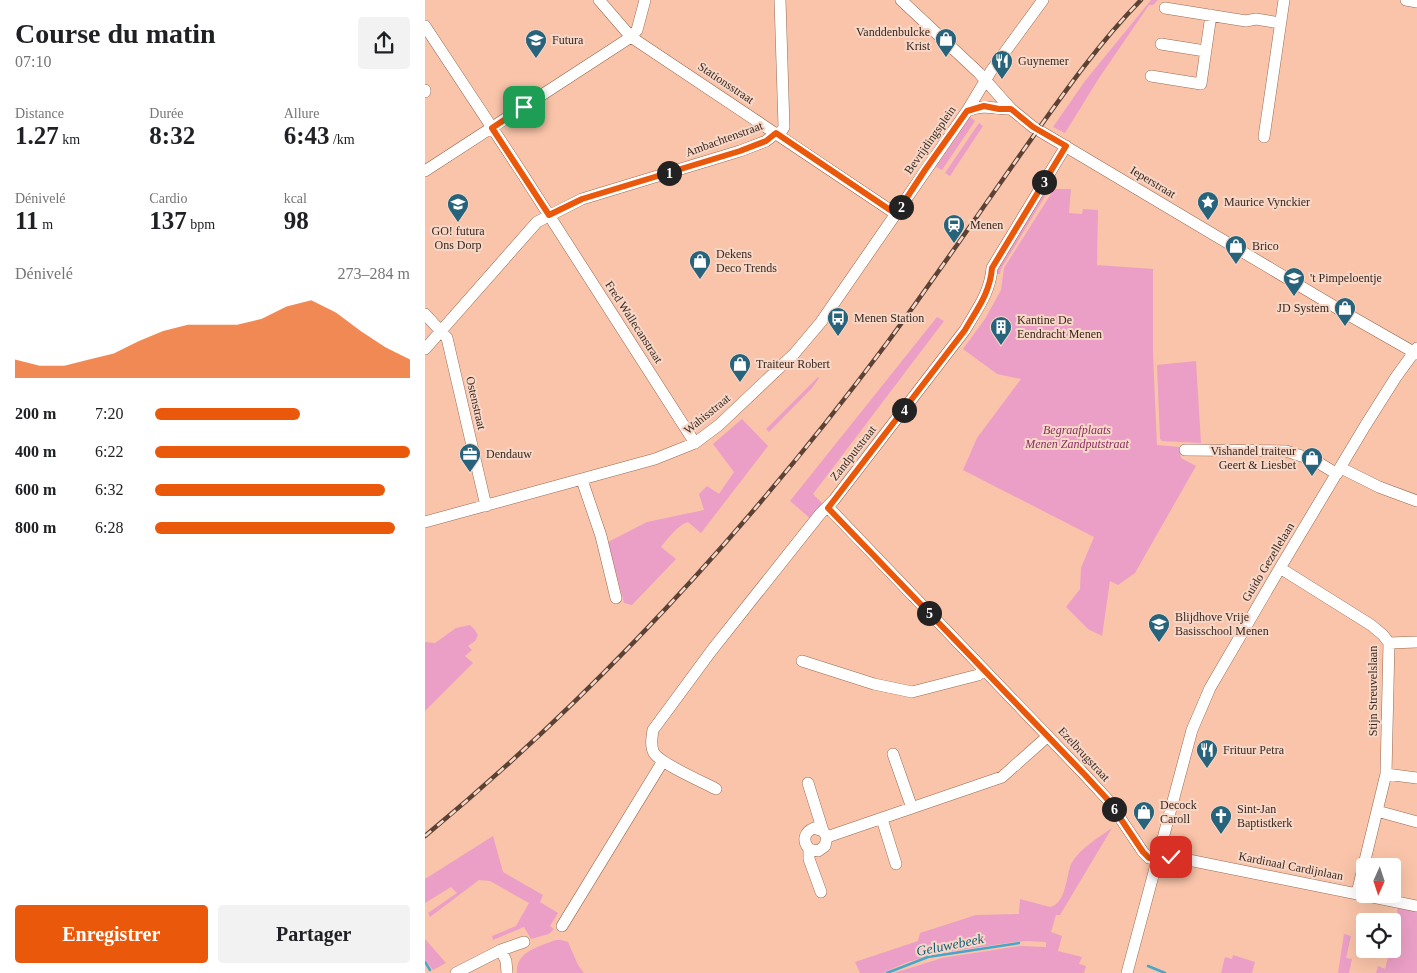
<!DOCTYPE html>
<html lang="fr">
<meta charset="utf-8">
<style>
:root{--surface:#fff;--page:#f2f2f2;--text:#202124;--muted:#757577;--accent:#ea580c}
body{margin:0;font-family:Georgia,serif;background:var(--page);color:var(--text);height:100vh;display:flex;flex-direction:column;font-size:19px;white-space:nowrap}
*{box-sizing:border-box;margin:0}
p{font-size:16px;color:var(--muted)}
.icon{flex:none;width:28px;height:28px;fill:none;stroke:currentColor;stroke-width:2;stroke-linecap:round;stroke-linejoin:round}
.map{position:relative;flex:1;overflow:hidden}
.panel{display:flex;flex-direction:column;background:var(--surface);width:425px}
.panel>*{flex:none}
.needle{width:32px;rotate:183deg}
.fabs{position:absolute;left:931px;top:858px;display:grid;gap:10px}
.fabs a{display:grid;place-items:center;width:45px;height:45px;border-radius:5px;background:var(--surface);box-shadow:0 5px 20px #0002;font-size:25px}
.pin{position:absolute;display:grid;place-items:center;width:42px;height:42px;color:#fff;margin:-21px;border-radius:10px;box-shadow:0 2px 8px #0006}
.km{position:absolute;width:25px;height:25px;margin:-12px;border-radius:50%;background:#222;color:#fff;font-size:14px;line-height:25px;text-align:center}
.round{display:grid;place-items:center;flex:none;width:52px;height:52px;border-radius:5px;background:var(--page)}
.head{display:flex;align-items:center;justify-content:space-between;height:85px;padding:0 15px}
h1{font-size:28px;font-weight:700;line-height:38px}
.metrics{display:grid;grid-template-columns:repeat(3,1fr);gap:8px;height:85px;padding:5px 15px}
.metrics div{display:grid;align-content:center}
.metrics b{font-size:25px;font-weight:700}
.metrics small{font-size:14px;font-weight:400}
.metrics p{font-size:14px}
.chart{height:140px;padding:10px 15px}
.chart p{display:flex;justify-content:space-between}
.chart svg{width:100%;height:90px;margin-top:5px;fill:var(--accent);opacity:.7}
.action{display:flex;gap:10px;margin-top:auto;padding:10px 15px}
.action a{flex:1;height:58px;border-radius:5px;background:var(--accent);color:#fff;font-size:20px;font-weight:700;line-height:58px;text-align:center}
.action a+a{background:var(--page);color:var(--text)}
ul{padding:0 15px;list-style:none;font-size:16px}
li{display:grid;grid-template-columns:80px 60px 1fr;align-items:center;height:38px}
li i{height:12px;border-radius:6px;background:var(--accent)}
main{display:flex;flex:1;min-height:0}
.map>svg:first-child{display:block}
.green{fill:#eb9fc6}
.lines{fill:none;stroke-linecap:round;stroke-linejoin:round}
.stream{stroke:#46a6cc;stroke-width:2.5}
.minor-casing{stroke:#996a52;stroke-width:12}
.minor{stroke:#fff;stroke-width:11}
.rail-casing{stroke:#5c4235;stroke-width:4.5}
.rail{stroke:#f7d7c7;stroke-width:2.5;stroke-dasharray:8;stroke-linecap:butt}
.route-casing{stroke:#fff;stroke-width:10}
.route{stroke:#ea580c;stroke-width:6}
.labels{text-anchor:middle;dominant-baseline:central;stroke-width:4;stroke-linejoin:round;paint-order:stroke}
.poi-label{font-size:12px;fill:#3b271d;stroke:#f7d7c7;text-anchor:start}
.street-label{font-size:12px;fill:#3b271d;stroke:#f7d7c7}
.park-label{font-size:12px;font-style:italic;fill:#893064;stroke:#f7d7c7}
.water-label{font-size:14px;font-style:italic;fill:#115d78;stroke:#f7d7c7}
</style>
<main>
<section class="panel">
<div class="head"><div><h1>Course du matin</h1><p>07:10</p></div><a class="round"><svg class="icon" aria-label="share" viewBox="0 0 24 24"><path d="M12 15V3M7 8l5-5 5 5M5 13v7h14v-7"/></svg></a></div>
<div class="metrics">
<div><p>Distance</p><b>1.27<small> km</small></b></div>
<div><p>Durée</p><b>8:32</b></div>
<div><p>Allure</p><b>6:43<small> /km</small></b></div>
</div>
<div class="metrics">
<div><p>Dénivelé</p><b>11<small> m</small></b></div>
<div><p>Cardio</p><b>137<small> bpm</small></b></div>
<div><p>kcal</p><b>98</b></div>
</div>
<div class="chart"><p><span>Dénivelé</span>273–284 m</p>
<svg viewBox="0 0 160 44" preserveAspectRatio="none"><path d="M0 44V35L10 38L20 38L30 35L40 32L50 26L60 21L70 18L80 18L90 18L100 15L110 9L120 6L130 12L140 21L150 29L160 35V44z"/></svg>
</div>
<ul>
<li><b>200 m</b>7:20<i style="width:57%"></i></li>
<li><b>400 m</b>6:22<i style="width:100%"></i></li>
<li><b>600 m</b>6:32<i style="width:90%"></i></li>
<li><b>800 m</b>6:28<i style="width:94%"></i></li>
</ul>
<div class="action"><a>Enregistrer</a><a>Partager</a></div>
</section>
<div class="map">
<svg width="992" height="973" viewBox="0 0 992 973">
<rect width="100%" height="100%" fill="#f9c4a9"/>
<path class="green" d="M726,0H733L728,5H724L674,78L640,133L628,127L660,81Z
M545,117L550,121L517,170L511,167Z
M554,123L558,126L525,176L520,173Z
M622,185L625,188L576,269L575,274H571V271Z
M629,189H646L644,213L657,214L658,209L673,210L672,265L728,269V354L732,445L754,447L756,458L771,466L710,573L693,585L685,581L677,636L663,629L641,607L655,589L656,568L669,537L538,470L552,438L596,379L572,374L538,349L560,319L576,290L579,268Z
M512,317L519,321L388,494L399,505L386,519L365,501Z
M771,361L776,443L737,441L735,439L732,365Z
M393,377L394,378L387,388L344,432L341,429Z
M317,419L343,446L276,533L263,522C253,525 243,538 236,547L251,559L207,605L199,603L183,542L222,522L279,510L274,494L282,486L294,494L309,472L288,444Z
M45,625L49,629L53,635L50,641L43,646L47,650L40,656L48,663L0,711V642L10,643L31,628Z
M687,828L635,915H631L626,932L637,936L633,951L657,957L654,964L661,966L659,973H469L517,958L595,946L621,947V942L602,941L589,942L509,954L480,963L458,973H435L430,962L493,941L495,933L551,915L594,914L595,899L625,907C640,904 641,880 645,867C650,852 674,837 687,828Z
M68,836L78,872L118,895L115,902L133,913L125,926L129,929L124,934L106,939L99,927L68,940L67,936L91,926L104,903L65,881L54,880L5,917L3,913L32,893L26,887L0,903V879Z
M973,907L992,911V973H951L953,966L960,969L965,949H968V935Z
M919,934L926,936L921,958L927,959L924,973H913Z
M0,939L21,963L8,970L0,960Z
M131,940H136L143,942L153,965L159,973H92C90,952 115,946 131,940Z
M808,955L830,962L827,973H796L800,957L807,959Z"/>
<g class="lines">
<path class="stream" d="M0,962L5,970
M723,966L740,973
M462,973L503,957L594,943"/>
<g class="minor-casing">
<path id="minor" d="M174,0L206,37L471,214
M476,0L554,73L586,109L608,127L922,314L992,354
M981,0L992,2
M740,8L821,21L831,19L855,23
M0,26L95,170L270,443
M736,44L780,51
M726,76L776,84L786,15
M0,90V92
M542,111C560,104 568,109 586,109
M354,135L359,127L355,0
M839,137L859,0
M0,171L206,37L212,30L220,0
M0,314L22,338L61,506
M0,349L112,222L157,199L315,151L341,141L351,133
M760,450L861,451L889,460L912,474
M916,468L954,487L992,501
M157,480L176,536L191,598
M403,507L660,775L683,800L718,852L724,858L733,859
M0,522L230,459L270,443L294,425L369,354L396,322L542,111L566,71L618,0
M855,568L946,625L958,635L964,643L961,774L932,893
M964,643L992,642
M377,661L449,684L487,692L553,675L559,670
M468,754L487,808
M961,774L992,778
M383,783L398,831
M291,789C278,782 236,764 229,753C225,746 227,737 228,730L287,650L395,514L409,500L540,330C552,309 565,293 567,268L641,146
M952,811L992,822
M457,819L471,864
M402,837L577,777L623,736
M384,849L393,851L400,846L402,837L398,831L389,828C379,832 377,841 384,849V859L396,892
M734,854L992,906
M137,926L238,761
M76,950L81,961L82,973
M31,973L76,950L99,942
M702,973L767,730L785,688L855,568L940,426L971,377L992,348"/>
</g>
<use href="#minor" class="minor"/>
<g class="rail-casing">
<path id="rail" d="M0,836C174,692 327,524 462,343C509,279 554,213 600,148C636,97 672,45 716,0"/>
</g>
<use href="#rail" class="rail"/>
</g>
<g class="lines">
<g class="route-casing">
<path id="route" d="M99,107L67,128L124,215L157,199L315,151L341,141L351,133L471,214L500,170L542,111L559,106L574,109H586L608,127L641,146L567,268C565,293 552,309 540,330L403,508L660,775L683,800L718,852L724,858L733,859L734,854L746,857"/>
</g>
<use href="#route" class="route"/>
</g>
<defs>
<g id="shop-pin" transform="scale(1.125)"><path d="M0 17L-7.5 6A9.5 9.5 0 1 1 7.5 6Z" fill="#27637a" stroke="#f7d7c7"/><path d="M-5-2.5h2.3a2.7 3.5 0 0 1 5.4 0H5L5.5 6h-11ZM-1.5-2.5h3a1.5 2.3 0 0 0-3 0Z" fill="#fff"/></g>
<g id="school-pin" transform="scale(1.125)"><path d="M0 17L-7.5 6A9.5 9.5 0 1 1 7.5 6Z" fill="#27637a" stroke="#f7d7c7"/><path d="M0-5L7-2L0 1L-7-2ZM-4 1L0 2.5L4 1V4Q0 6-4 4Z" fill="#fff"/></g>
<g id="restaurant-pin" transform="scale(1.125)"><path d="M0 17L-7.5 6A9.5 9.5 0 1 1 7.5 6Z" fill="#27637a" stroke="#f7d7c7"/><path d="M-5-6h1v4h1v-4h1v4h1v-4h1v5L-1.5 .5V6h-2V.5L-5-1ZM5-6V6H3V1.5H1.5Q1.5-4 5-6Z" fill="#fff"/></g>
<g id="sight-pin" transform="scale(1.125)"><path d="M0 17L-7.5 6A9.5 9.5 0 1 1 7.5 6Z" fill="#27637a" stroke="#f7d7c7"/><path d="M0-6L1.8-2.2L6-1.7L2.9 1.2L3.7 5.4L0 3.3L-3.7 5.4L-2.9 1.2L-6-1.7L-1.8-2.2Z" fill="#fff"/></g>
<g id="station-pin" transform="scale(1.125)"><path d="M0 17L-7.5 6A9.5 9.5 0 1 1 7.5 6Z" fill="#27637a" stroke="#f7d7c7"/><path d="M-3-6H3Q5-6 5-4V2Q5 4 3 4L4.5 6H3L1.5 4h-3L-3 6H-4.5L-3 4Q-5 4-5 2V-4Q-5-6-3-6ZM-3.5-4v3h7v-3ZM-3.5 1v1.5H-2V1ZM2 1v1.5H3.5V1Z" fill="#fff"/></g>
<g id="bus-pin" transform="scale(1.125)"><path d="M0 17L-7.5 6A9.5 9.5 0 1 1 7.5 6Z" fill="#27637a" stroke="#f7d7c7"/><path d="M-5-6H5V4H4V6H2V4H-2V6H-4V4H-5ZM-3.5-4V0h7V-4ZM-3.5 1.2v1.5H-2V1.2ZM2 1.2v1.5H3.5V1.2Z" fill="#fff"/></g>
<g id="building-pin" transform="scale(1.125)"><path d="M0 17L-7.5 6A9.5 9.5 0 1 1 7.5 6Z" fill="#27637a" stroke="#f7d7c7"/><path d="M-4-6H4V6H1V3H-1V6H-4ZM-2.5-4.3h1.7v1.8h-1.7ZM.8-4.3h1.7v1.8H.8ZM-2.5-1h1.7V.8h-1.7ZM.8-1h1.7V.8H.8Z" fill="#fff"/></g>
<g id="office-pin" transform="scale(1.125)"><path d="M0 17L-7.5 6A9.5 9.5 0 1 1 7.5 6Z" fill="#27637a" stroke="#f7d7c7"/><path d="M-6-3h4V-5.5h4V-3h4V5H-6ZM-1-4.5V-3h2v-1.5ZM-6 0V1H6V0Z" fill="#fff"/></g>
<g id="church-pin" transform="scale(1.125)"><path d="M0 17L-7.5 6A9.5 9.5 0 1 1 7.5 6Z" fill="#27637a" stroke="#f7d7c7"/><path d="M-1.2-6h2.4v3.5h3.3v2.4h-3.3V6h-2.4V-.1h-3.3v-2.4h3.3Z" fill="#fff"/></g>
</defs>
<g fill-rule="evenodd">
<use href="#shop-pin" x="521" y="39"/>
<use href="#school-pin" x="111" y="40"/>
<use href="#restaurant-pin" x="577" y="61"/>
<use href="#sight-pin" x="783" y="202"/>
<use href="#school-pin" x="33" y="204"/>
<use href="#station-pin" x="529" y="225"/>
<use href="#shop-pin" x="811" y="246"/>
<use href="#shop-pin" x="275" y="261"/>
<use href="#school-pin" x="869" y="278"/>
<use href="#shop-pin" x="920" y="308"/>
<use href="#bus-pin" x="413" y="318"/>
<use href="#building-pin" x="576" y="327"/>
<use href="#shop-pin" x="315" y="364"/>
<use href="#office-pin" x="45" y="454"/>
<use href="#shop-pin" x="887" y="458"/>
<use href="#school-pin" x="734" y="624"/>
<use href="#restaurant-pin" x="782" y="750"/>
<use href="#shop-pin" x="719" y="812"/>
<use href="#church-pin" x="796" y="816"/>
</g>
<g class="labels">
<g class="poi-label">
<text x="505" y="32" text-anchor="end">Vanddenbulcke<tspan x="505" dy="14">Krist</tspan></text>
<text x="127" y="40">Futura</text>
<text x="593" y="61">Guynemer</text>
<text x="799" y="202">Maurice Vynckier</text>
<text x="545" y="225">Menen</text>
<text x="33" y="231" text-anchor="middle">GO! futura<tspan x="33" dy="14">Ons Dorp</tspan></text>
<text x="827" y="246">Brico</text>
<text x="291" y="254">Dekens<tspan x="291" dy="14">Deco Trends</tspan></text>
<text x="885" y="278">'t Pimpeloentje</text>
<text x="904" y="308" text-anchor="end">JD System</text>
<text x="429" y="318">Menen Station</text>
<text x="592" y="320">Kantine De<tspan x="592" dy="14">Eendracht Menen</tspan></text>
<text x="331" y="364">Traiteur Robert</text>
<text x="871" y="451" text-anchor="end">Vishandel traiteur<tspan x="871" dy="14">Geert &amp; Liesbet</tspan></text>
<text x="61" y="454">Dendauw</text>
<text x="750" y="617">Blijdhove Vrije<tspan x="750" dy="14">Basisschool Menen</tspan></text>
<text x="798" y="750">Frituur Petra</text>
<text x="735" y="805">Decock<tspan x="735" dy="14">Caroll</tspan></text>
<text x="812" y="809">Sint-Jan<tspan x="812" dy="14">Baptistkerk</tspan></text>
</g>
<g class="street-label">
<text transform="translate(301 83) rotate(34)">Stationsstraat</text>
<text transform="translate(299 139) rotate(-20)">Ambachtenstraat</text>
<text transform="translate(505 140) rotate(-55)">Bevrijdingsplein</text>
<text transform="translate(728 182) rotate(31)">Ieperstraat</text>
<text transform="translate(209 322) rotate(57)">Fred Wallecanstraat</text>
<text transform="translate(51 403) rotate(77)">Ostenstraat</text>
<text transform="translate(282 414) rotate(-39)">Wahisstraat</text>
<text transform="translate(428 453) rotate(-52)">Zandputstraat</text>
<text transform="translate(843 562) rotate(-59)">Guido Gezellelaan</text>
<text transform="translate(948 691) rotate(-90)">Stijn Streuvelslaan</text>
<text transform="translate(659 754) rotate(47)">Ezelbrugstraat</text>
<text transform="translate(866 866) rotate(11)">Kardinaal Cardijnlaan</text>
</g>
<g class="park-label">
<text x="652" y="430">Begraafplaats<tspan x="652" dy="14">Menen Zandputstraat</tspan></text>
</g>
<g class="water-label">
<text transform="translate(525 945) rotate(-11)">Geluwebeek</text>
</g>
</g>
</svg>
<div class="fabs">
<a><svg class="needle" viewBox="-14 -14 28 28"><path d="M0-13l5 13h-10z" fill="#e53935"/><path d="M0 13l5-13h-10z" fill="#757577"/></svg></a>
<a><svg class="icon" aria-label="locate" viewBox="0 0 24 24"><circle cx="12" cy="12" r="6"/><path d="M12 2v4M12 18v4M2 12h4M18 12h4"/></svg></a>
</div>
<div class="pin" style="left:99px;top:107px;background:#1e9e55"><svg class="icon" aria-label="arrive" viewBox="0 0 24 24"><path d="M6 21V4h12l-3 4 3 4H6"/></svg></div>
<div class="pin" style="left:746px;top:857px;background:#d93025"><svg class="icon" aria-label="check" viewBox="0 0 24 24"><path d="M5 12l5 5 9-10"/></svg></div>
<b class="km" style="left:244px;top:173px">1</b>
<b class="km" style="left:476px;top:207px">2</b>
<b class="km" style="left:619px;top:182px">3</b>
<b class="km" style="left:479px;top:410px">4</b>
<b class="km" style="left:504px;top:613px">5</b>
<b class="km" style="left:689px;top:809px">6</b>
</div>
</main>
